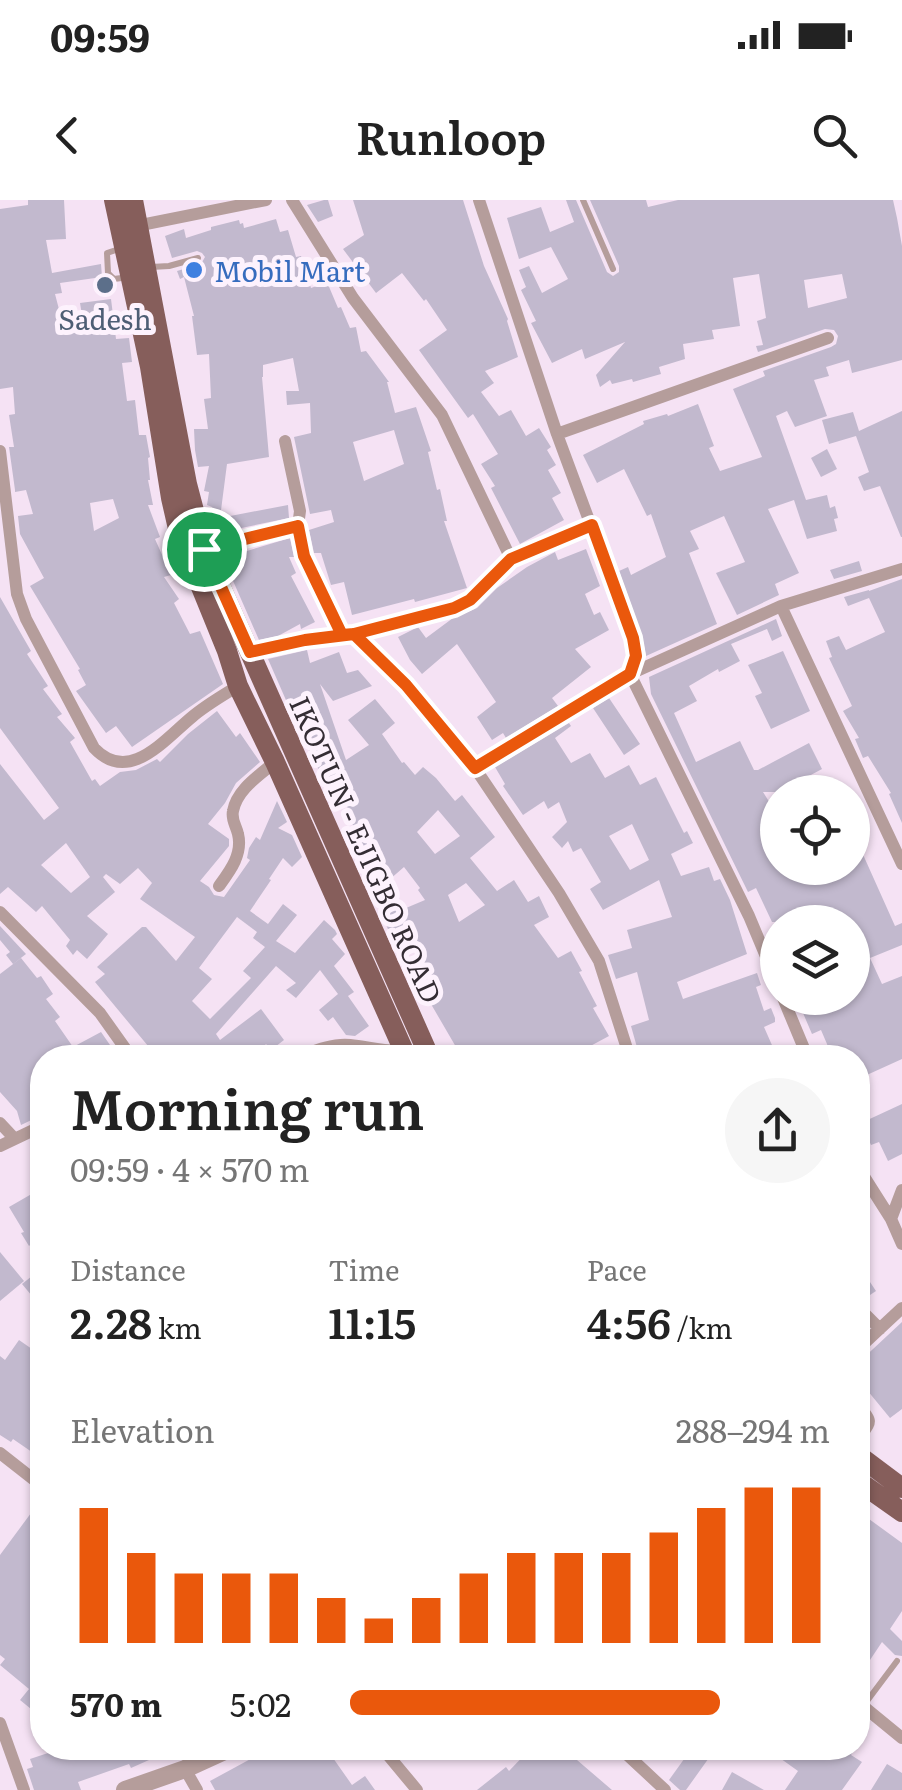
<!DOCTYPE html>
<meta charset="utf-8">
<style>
:root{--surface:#fff;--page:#f6f6f6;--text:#222;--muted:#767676;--accent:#ea580c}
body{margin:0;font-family:Literata,serif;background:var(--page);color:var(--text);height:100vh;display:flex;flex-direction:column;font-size:38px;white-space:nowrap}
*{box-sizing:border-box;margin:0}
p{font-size:32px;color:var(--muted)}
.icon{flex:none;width:55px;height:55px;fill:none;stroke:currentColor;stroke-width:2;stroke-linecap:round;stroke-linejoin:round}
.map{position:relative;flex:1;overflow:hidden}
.panel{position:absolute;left:30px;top:845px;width:840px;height:715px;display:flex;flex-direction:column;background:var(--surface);border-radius:40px;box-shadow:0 2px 8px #0004}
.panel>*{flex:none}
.fabs{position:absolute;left:760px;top:575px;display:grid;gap:20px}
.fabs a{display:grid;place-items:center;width:110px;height:110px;border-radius:50%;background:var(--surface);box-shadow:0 2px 8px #0004;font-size:50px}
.pin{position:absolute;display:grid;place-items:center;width:85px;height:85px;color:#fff;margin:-42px;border:5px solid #fff;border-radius:50%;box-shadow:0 2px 10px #0007}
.round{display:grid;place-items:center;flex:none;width:105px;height:105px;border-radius:52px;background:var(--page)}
.overview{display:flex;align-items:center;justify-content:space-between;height:170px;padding:0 40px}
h1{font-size:55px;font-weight:600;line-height:75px}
.figures{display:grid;grid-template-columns:repeat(3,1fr);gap:15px;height:170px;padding:10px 40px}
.figures div{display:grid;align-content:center}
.figures b{font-size:42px;font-weight:600}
.figures small{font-size:28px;font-weight:400}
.figures p{font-size:28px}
.chart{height:280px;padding:20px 40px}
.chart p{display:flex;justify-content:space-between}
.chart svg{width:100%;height:180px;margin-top:10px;stroke:var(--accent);stroke-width:6}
ul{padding:0 40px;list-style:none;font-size:32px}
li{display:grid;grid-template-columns:160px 120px 1fr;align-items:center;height:75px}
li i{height:25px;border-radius:12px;background:var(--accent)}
.status{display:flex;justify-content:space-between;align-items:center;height:70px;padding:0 50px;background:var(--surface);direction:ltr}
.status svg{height:28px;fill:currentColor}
header{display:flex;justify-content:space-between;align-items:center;height:130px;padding:0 40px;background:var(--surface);font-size:45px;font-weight:600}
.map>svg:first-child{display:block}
.building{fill:#c2b9ce;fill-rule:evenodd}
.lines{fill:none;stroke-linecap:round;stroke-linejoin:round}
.service{stroke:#b59d9b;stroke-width:6}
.minor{stroke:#b59d9b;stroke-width:12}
.tertiary{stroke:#b59d9b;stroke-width:18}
.primary{stroke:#865e5b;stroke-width:20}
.route-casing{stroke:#fff;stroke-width:20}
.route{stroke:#ea580c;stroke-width:12}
.shop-dot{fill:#3f7fe0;stroke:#fdf2fd;stroke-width:4}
.service-dot{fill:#5c6f8a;stroke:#fdf2fd;stroke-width:4}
.labels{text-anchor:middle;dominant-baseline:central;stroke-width:10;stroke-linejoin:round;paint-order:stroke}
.shop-label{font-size:28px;fill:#366cbe;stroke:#fdf2fd;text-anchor:start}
.service-label{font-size:28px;fill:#4e5e75;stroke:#fdf2fd}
.street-label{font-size:28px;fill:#342d34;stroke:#fdf2fd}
</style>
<div class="status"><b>09:59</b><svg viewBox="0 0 49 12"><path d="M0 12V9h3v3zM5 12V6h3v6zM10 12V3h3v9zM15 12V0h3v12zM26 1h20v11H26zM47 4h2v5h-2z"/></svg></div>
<header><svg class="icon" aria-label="back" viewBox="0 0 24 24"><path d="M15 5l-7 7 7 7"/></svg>Runloop<svg class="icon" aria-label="search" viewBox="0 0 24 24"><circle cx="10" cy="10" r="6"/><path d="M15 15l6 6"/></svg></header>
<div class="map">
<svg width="902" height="1590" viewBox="0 0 902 1590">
<rect width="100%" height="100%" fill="#f5e2f4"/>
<path class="building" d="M28,0H64L66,39L46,40L52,73L101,64L102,77L60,83L62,93L55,94L61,117L82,115L80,103L111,99L116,139L129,138L132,162L122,163L127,201L135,200L139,235H146L150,257L148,258L150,280H148L153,305H148L160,337L155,339L171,375L164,377L179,399L174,403L190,434L200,431L223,484L132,547L116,526L106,533L76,491L86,485L78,470L80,469L30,386L44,378L20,334L18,316L33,314L26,290L15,292V290L9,247H14L9,215L15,214L13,187L0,189V9L28,5ZM113,299L119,318L94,331L90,303Z
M324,0H328L333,16L318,22L307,5Z
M353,0H463L484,66L508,119L507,121L518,157L485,171L494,183L481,192L499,216L511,210L526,236L539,228L551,247L547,250L556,265L548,270L561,293L552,298L564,320L520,344L491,288L495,286L481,264L498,254L473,214L468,218L419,150L447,130L426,99L424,101L402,73L376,93L343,49L364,35Z
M566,0H576L607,72L613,76L619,72V66L590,0H646L648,7L678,0H893L897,18L902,46V160L852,173L849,160L826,167L829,176L814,180L827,216L795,227L787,211L776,216L806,300L827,295L830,308L835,306L838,318L834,319L837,331L807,339L794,300L768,309L799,373L775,384L779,395L737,415L716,373L745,362L724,316L690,331L699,349L689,353L717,424L646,456L642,436L619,371L628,367L631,375L666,357L651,314L647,316L624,269L597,283L583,255L644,224L643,221L667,214L668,216L698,204L714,246L709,248L720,271L762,257L733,189L765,176L763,171L831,147L836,144L838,136L834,130L825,129L758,152L756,146L763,145L757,121L766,118L759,74L733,78L740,126L712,130L714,139L683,144L685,159L659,167L661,174L633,182L632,179L612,184L610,180L600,187L596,175L625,142L585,159L582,149L552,163L531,123L536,121L521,90L526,87L519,70L529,66L542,93L568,79L551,47L519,59L507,18L541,7L550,32L574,22ZM842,74L847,98L808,108L804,80Z
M276,19L280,32L288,30L296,57L301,56L311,88L327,82L338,108L341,107L350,128L356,127L361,152L366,151L389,182H387L395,213L416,207L431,251L428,252L437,290L440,289L447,321H444L467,388L415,402L414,399L352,415L344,382L331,385L321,353H314L309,330L334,322L331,310L310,314L294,237L311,233L310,203L287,205L286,191H299L293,158L263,165V177H262L269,257L227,264L220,318L288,305L289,318L217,333L212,307L207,305L209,292L204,291L209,266L198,267L195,250L194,229H208L204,199L211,198L209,154L197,155L192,116H194L184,77L180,79L177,71L201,64L205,57L202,53L197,51L172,58L165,36L184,29L186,38L211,30V27L239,20L240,24L243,23L244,28ZM394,230L404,264L364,281L353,242Z
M902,211V337H901L880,286L864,291L858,277L869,272L856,236L829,244L822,220L853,212L859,231Z
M827,249L837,269L821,277L811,258Z
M290,338L294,357H289L296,373L291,376L315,422L301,429L300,424L278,436L259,440L223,358L231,353L236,352L237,354Z
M586,349L600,386L585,394L594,415L600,412L609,430L575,449L591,467L552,498L558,506L506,538L503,533L492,540L477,517L496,502L457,444L422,474L410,460L398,437L418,427L426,438L453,418L477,408L497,388L527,367L555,352L558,360Z
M859,361L862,371L834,379L830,370Z
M902,379V623L889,594L891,593L868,556L863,558L855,539L859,538L843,511L852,506L829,458L832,457L826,441L839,436L846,450L885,432L869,398L848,406L844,397L869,390V391Z
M0,397L31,451L27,454L48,486L43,489L62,514L57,517L75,538L70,542L92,581L95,579L100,586L120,572L136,570L157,559L160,562L188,534L217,511L236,537L240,533L260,562L236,583L225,603L208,624L229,639V646L200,681L209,687L214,695L224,697L250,660L247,658L249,648L256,637L260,640L277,601L287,622L278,628L292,635L302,657L292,667L283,658L269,679L271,680L250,711L268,724L283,704L297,715L276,741L295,753L324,720L335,730L337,734L332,739L345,754L334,766L354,792L348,796L369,826L355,836L346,835L333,817L328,821L319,810L338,794L320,770L296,798L286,790L296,783L276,766L216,834L220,840L261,809L284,840L271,850L266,844L255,858H224L217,852L211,858H158L95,782L105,774L97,767L142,727H146L176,761L195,737L140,699L152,683L138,668L120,684L106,674L103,677L115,692L87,716L108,734L87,759L77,750L73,755L66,746L70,740L42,706L36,712L8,687L0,694V564L44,620L59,608L0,528ZM66,643L90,677L71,693L41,665ZM237,717L257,732L253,738L265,747L243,771L251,778L210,819L192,801L212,779L199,768Z
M776,419L782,436L772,441L767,429L731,444L740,461L719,472L718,469L689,486L697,501L674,513L696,562L740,541L754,570H758L809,543L822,569L794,584L799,592H763L778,616V668H852V630L895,726L902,723V745L870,758L882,784L902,776V859L858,879V858H833L821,830L812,834L800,806L817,798H852V722H835L831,712L809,722H772L756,688L748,692L651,494L649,477Z
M307,450L310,463L339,452L347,473L358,470L372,486L333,501L320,484L346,560L369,545L348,520L375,499L395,523L382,534L402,563L404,562L415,575L423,567L436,578L455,601L462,595L495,637L470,658L497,691L514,680L528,702L539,696L549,717L534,725L558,758L571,751L582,771L579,772L597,806L593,808L609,836L583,850L587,858H460L455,848L456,847L424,792L436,784L415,745L399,754L356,657L363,648L352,636L358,630L348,620L353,615L314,563L299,523H296L268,459ZM438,610L460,636L435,654L417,632ZM404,667L420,688L418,690L425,700L406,708L381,687ZM466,683L485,705L459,722L448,695Z
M783,451L810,511L771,529L755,496L762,493L748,465Z
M609,498L640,544L624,555L593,508Z
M569,523L571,526L555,538L571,563L590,553L605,578L629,565L640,585L656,577L684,633L687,631L693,643L671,654L681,676L709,667L714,681L720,679L730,700L747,754L677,782L683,799L757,773L761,785L756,787L764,811L771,808L775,818V822L764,827L775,852L761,858H640L631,826L649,820L637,772L616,779L608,755L632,748L627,730L672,717L659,680L603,710L590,689L601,682L581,648L573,652L568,641L562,648L552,637L567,622L559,602L548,609L544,601L523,615L503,586L505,584L495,567ZM632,624L649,660L630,670L609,636Z
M0,726L26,754L13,764L6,755L10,752L0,740Z
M21,758L37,778L41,776L53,794L46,799L60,817L55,821L73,847L101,832L119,858H42V915L21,925L17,911L0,892V774Z
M902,904V954L888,961L879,942L871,945L861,923Z
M42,988V1058L32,1043L29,1046L21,1033L24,1032L9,1007Z
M0,1052L24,1081L0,1101Z
M858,1064L876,1091L864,1099L858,1097Z
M42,1068V1108L22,1084Z
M902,1122V1209L890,1218L858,1179V1163Z
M19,1140L42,1156V1162L33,1175L42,1182V1259L13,1239L11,1242L0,1235V1156L5,1160Z
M34,1309L42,1316V1518L20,1500L29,1489L0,1465L5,1459L0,1455V1355Z
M858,1311L902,1343V1411L890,1429L902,1441V1456L895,1455L882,1442L858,1478Z
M53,1548H176L131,1568L129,1564L78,1582L81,1590H34L27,1569L33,1567L30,1559L54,1551Z
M271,1548H326L352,1585L365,1576L375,1590H215L210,1581Z
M531,1548H563L612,1590H477L506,1567L509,1571Z
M692,1548H716L686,1590H680L669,1580Z
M783,1548H856L851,1555L862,1562L842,1590H785L798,1571L777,1556Z
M887,1564L902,1573V1590H871Z
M732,1572L764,1590H722Z"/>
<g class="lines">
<path class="service" d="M583,0L613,69
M119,49L107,53L108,73L114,79L129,77
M151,67L169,66L198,58
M858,1200C878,1224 875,1220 858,1245
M864,1505L897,1461"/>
<path class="minor" d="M292,0L353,98L442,215L511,359L593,325
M479,0L557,234L633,439L636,456L630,474L749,716L778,785
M131,27L266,0
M557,234L828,138
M285,241L300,311L298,326
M0,251L17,394L26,419L94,548C129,585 164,540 192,517C206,505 222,496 238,486
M204,349L298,326L304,356L342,435
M781,406L902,664
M353,433L406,485L475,568L559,693L599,761L630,858
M249,452L305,440L353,433L454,408L470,401L511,359
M475,568L630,474L781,406L902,369
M219,686C230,671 243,654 238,634C236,625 231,620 233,611C237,589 260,575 275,562
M0,712L100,813L132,858
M783,798L808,858
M294,858C311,852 332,843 350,845C370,847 388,853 407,850
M0,923L14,938
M0,946L42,926
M858,967L891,1019L902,1044
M891,1019L902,990
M858,1107L880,1129
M858,1149L902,1108
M0,1253L42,1286
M858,1502L902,1538
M0,1523L24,1590
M382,1548L417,1590
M620,1548L665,1590
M185,1569L197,1590"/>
<path class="tertiary" d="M125,1590L185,1569L231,1548"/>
<path class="primary" d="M114,0L150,167L171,298L179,333L227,451L238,486L275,562L407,858
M133,0L187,284L204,349L430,858
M858,1255L902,1288
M858,1281L902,1312"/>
</g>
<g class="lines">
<g class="route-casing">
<path id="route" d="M204,349L250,452L305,440L354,434L454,408L470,400L511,359L592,325L633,438L636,456L630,474L475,568L406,485L354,434L342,435L304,356L298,326L204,349"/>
</g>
<use href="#route" class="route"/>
</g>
<circle class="shop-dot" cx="194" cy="70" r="10"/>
<circle class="service-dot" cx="105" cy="85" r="10"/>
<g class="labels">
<g class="shop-label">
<text x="214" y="70">Mobil Mart</text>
</g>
<g class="service-label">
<text x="105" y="118">Sadesh</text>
</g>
<g class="street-label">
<text transform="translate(367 649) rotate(66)">IKOTUN - EJIGBO ROAD</text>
</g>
</g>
</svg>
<div class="fabs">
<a><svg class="icon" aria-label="locate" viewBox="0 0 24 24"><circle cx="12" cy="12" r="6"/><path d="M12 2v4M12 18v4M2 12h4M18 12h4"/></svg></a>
<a><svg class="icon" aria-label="layers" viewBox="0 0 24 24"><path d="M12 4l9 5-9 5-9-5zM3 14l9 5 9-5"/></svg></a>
</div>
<div class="pin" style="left:204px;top:349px;background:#1e9e55"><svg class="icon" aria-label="arrive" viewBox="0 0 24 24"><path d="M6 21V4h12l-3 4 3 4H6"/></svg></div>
<section class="panel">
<div class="overview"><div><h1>Morning run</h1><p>09:59 · 4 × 570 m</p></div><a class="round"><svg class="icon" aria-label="share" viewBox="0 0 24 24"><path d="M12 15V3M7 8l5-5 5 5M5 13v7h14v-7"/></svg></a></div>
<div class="figures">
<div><p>Distance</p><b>2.28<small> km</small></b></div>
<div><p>Time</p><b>11:15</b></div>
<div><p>Pace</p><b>4:56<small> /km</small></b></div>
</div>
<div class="chart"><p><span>Elevation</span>288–294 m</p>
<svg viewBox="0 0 160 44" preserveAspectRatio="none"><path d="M5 44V11M15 44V22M25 44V27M35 44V27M45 44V27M55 44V33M65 44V38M75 44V33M85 44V27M95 44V22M105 44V22M115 44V22M125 44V17M135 44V11M145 44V6M155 44V6"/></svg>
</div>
<ul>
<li><b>570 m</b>5:02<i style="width:77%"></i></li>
</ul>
</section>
</div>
